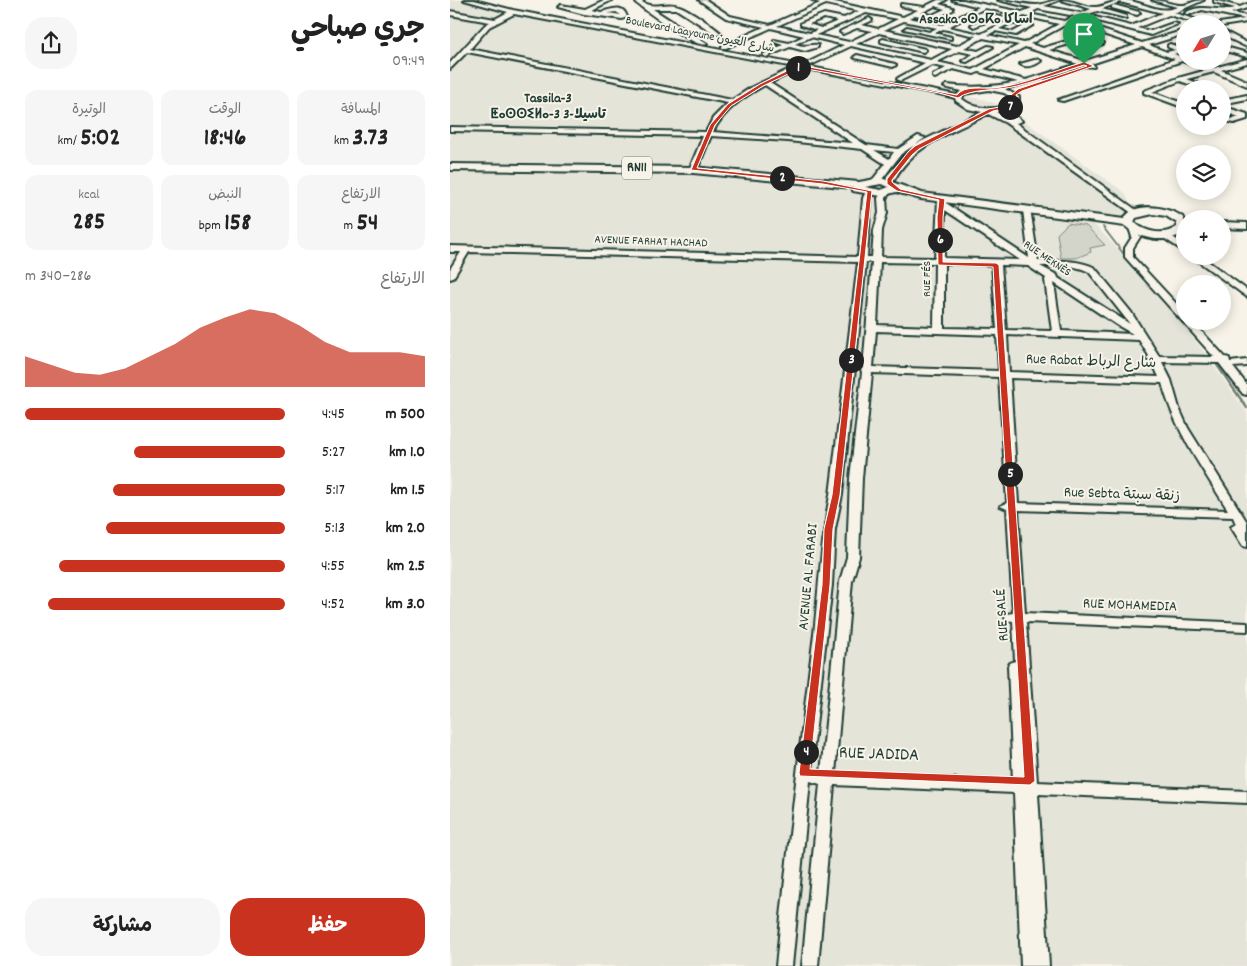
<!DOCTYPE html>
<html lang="ar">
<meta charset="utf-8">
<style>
:root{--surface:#fff;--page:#f6f6f6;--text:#222;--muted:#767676;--accent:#c8321e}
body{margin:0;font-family:Dekko,"Playpen Sans Arabic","Noto Sans Tifinagh",sans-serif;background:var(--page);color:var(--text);direction:rtl;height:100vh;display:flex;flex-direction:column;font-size:19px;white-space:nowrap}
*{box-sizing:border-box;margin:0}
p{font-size:16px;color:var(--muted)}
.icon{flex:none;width:28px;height:28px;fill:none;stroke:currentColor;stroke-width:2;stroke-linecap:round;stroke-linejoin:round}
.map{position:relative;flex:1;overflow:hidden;direction:ltr}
.drawer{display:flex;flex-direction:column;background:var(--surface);width:450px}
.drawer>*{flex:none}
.needle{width:32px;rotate:232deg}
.controls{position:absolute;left:726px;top:15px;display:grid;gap:10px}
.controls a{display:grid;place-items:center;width:55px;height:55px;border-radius:50%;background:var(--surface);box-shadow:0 2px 12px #0003;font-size:25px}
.pin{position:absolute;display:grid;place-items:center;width:42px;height:42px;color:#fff;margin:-51px -21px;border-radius:50% 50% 50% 0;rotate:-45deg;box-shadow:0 0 5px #0007}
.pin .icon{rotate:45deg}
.km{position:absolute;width:25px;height:25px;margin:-12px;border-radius:50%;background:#222;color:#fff;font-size:14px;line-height:25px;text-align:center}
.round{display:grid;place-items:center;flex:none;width:52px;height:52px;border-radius:20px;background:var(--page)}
.headline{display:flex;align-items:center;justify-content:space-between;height:85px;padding:0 25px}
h1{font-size:28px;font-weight:700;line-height:38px}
.figures{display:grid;grid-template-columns:repeat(3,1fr);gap:8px;height:85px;padding:5px 25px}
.figures div{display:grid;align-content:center;border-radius:12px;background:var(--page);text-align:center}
.figures b{font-size:25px;font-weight:700}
.figures small{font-size:14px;font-weight:400}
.figures p{font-size:14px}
.chart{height:140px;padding:10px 25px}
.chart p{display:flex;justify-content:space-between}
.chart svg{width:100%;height:90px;margin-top:5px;fill:var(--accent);opacity:.7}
.cta{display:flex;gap:10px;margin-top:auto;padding:10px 25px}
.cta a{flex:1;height:58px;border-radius:20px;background:var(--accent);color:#fff;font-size:20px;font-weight:700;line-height:58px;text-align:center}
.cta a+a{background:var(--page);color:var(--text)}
ul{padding:0 25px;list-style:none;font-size:16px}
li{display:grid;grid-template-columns:80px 60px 1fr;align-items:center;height:38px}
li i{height:12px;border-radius:6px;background:var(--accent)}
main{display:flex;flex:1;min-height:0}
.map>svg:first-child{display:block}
.built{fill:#e5e4d9}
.green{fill:#d3d5ca;stroke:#79897f}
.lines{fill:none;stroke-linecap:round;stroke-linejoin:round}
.stream-far1{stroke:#6f8077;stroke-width:2}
.stream{stroke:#6f8077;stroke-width:2.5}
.minor-casing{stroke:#1f3d34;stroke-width:4}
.major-casing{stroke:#1f3d34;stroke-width:4}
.minor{fill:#f7f3e8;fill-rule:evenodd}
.major{fill:#f7f3e8;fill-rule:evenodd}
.route{fill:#c8321e;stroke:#fff;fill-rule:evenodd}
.labels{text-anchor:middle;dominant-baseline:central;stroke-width:4;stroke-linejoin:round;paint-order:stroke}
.far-street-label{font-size:12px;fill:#1f3d34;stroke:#f7f3e8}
.far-neighbourhood-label{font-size:14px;font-weight:bold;fill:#1f3d34;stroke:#f7f3e8}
.shield{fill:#f7f3e8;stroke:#60746a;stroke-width:1}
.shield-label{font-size:14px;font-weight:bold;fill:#1f3d34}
.street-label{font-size:15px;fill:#1f3d34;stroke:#f7f3e8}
.near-street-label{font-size:18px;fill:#1f3d34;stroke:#f7f3e8}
</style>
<main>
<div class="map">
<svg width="797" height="966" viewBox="0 0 797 966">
<rect width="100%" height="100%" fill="#f7f3e8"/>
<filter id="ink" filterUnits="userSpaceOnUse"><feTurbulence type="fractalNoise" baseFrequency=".02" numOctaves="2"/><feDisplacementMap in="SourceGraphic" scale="10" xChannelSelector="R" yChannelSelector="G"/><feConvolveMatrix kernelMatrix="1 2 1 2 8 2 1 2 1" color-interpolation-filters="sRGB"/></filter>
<g filter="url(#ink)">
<path class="built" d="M0,0H17L65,13L536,100L566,111L573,120L675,193L682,208L674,219L650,217L643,223L700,283L752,349L797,413V966H0Z"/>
<path class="green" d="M618,223L636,226L655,245L640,248L641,252L626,258H611L607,234Z"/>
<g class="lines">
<path class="stream-far1" d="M653,227L676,257
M682,265L732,321
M752,343L757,350"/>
<path class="stream" d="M767,365L797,408"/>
<g class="minor-casing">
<path id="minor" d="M14,0H24L63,10L507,95L511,91L494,87L497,85C521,88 544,87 568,82L529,72L524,74L503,69L485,78L483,77V75L496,68L482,65L450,81L447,79L448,78L475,63L401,46L361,65L358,63L359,62L394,45L361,37L345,44C357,48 358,44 368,45V47L355,51L340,47L316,57L313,55L314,54L333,45L324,42V40L339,43L354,36L321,28L276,48H272V46L314,27L276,18L249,0H256L280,16L320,25L370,3L362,0H376L453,17L468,10L451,6V4L474,7L488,0H496L489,4L503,8V10L483,19L465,15L459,18L492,25L529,7L502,0H513L572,12L582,8L548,0C561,0 573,5 586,5C594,5 601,0 610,0L594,6L631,13L641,9L611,0C623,0 634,7 645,7C655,7 663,0 675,0C694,2 709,15 727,7L702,0C712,0 725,6 734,5C742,3 746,0 754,0L724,13L761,24H750L719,15L687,28L701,31L723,23L728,24L701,35L632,17L620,22L649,29L692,43L735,30V34L699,45L717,52L725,50L718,47V45L720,44L734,49V51L724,54L735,58V61H745L764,68L797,59V63L771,70L797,81V86L764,72L737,79L763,89H753L730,81L702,92L735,104V108L694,93V91L728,78L757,70L732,61L613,101L608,100L725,59L692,47L641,64L644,65V67L635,66L555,89L569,97V103L561,109L563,114L572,121L566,123L689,212L690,214L686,216L556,123L538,114C503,132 458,146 442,185H436L437,176L464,145L532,112L518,109L506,101L505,98L489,94L352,68L320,83L416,145L448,149L468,136L475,138L451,154L430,182L422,185L418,183L424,178L435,164L412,149L338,141L261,136L247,170L243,172L239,170L253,136L0,131V127L256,132L263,118L278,103L17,52L0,69V63L35,25L40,22L0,15V11L45,19L58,12ZM670,2L712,13L681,26L637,15L647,11L676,18V16L652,9ZM376,4L409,11L394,18L374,14L351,23V25L367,30L360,33L327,26ZM485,6L495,9L482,15L471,13ZM535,8L567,15L560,19L542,15L522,24L521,25L524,27L543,19L555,22L531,34L498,27ZM588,9L625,16L614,21L579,14ZM416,13L448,19L428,29L412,25L421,21L422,20L419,18L391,31L390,32L393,34L407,28L422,31L399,42L366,35ZM64,14L344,67L302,87L282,100L20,49L39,27ZM574,16L609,24L574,43L538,35L545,31L566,35L583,25L566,20ZM374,18L388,21L371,28L359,24ZM454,21L487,28L479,32L457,27L454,29L501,39V37L485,33L493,29L526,36L507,46L434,30ZM561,23L574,26L563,32L549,29ZM615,25L647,32L593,48L580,44ZM429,33L502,49L481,60L406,44ZM653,34L686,45L635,61L599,50ZM533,38L569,45L523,70L487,62L509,51L523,54L512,61L517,62L543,47L538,46L528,51L514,48ZM575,47L628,64L576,80L534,69ZM315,85L403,143L263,132C274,110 293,97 315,85ZM539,90L554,93L563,98V101C548,112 526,110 512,99L514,94ZM555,111L561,119L546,112ZM424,150L444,152L439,159Z
M154,0H162L142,10C143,10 151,12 151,12C161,10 173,3 177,17L172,19L134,14L108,7L111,5L135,9ZM166,12L171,15L158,13Z
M187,0H193L192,2C204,10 216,1 229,6C239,9 264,27 272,34L267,35L226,9H203L257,44C247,50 197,11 186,3Z
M764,0L790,7L797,4V8L781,13L797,16V22L772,26L770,23L795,19L752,10L738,15L735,13C753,2 767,13 785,8L764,2Z
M664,5L689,12L690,13L687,15L662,8V6Z
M772,30L797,43V47L772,35Z
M433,39L475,49L476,50L473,52L431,42V40Z
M651,41L654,43L653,44L630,52L627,50Z
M772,46L797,53V57L772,50Z
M407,55L445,64L446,65L443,67L405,58L404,57Z
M588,59L591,61C586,65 577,69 570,64Z
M797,95V99L772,104V100Z
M772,106L797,114V119L784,123L772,120V116L783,119L789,117L772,111Z
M417,189L424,191L421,198L417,257H422L424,230L429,213L428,198L433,191L440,193L436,198L437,213L432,230L431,257L485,258L488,199L492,197L496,199V203L579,258L573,210L580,208L588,261C607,261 628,259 645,268L681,312L709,356L764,357L675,257V248L682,237L679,228L680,226H686L690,237L683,248V257L735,313V321H742L775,357L779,358L780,362L797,360V366L783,367L797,385V395L793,394L769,363L712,362L721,380L729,408L738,428L797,522V547L793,546L781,527L786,524L783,517L568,510L575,613L797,623V631L576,622L587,782L797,791V803L588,794L599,966H571L564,793L384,785L368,966H352L370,784L360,781L342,966H326C337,855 350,745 364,634C369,588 371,541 380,495L408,262L19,252L3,278L0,279V269L11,252H0V246L408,257L413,198ZM495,210L570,260L494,258ZM416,262H422L413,368L411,370L412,372L400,478L397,557L390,581L371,773L361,770L382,585L385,529L392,495ZM430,262L485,263L484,327L427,325ZM494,263L542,265L547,329L494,328ZM551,265L578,266L596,278L595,280L602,331L556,330ZM590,266C606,266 625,264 639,272L680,324L608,278L607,275ZM604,283L667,325L683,334L611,331ZM426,331L547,335L549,371L423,367ZM557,335L689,340L699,356L696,359L702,362L709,377L559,372ZM422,373L549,377L557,503L550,506L557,509L563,613L556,614L555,617L556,620L563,621L565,661L560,663L558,666L563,781L385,774L402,581L409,557L412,478ZM560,378L712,383C725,431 752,468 778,510L568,503Z
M715,232L735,245V252L712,237V233Z
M741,256H751L797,290V297Z"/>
</g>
<g class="major-casing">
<path id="major" d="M0,164L243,167L409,182L431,178L472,193L674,219C683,200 721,207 734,218L735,232C717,244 691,240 675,226L471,199L446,192L431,196L403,191V188L243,173L0,170ZM431,184L439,187L431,190L415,187ZM703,214L716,216L727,223V227C714,236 696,233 684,222L686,218Z
M772,222L797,223V229L772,228Z"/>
</g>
<use href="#minor" class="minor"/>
<use href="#major" class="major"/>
</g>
</g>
<path class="route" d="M634,62L644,66L572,91L566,95L569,102L563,107L543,111L469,149L462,155L442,180V182L450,189L495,199L493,217V262L546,263L549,265L585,781L580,785L350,776L349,773L372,585L374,529L382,495L417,192L373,184L241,170L260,125L278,104L310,84L349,65L507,95C514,85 533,89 544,88C574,85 605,70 634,62ZM634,65L637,66L568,89L561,95L564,102L560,105L539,109L465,146L458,152L437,179V184L447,191L489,200L487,217L488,265L543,267L574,777L360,769L380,585L383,529L390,495L422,191L373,181L247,168L265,125L281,106L313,86L351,68L489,93L508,98C522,88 548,91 567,86C590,80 612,72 634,65Z"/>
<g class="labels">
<g class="far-street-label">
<text transform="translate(250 35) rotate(11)">Boulevard Laayoune شارع العيون</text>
<text transform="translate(201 242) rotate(2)">AVENUE FARHAT HACHAD</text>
<text transform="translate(597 259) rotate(34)">RUE MEKNÈS</text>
<text transform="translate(477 279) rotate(-90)">RUE FÉS</text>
</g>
<g class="far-neighbourhood-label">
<text x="526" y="20">Assaka ⴰⵙⴰⴽⴰ اساكا</text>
<text x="98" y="99">Tassila-3<tspan x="98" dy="16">ⵟⴰⵙⵙⵉⵍⴰ-3 3-تاسيلا</tspan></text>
</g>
<rect class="shield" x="172" y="156.5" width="30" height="23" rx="4"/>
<g class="shield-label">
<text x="187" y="168">RN11</text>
</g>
<g class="street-label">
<text transform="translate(641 362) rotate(2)">Rue Rabat شارع الرباط</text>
<text transform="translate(672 495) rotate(2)">Rue Sebta زنقة سبتة</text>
<text transform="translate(359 577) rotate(-85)">AVENUE AL FARABI</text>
<text transform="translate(680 606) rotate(2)">RUE MOHAMEDIA</text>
<text transform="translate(553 615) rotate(-94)">RUE SALÉ</text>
</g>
<g class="near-street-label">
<text transform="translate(429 755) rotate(2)">RUE JADIDA</text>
</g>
</g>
</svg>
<div class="controls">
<a><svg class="needle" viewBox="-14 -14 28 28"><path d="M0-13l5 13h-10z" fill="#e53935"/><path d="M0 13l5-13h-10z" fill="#767676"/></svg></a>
<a><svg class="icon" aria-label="locate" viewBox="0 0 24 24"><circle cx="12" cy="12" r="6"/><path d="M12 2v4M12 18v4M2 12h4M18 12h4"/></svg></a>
<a><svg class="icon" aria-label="layers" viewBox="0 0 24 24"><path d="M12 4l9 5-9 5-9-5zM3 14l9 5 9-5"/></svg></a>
<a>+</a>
<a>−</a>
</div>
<div class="pin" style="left:634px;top:64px;background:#1e9e55"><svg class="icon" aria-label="arrive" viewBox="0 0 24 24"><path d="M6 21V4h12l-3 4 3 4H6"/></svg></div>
<b class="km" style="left:348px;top:68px">1</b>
<b class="km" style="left:332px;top:178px">2</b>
<b class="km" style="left:401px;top:360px">3</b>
<b class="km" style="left:356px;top:752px">4</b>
<b class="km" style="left:560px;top:474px">5</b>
<b class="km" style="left:490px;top:240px">6</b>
<b class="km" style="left:560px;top:107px">7</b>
</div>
<section class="drawer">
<div class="headline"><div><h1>جري صباحي</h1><p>09:49</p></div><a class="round"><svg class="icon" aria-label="share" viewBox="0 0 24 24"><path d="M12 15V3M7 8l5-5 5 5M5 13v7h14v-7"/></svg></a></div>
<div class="figures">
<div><p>المسافة</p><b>3.73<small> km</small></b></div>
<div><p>الوقت</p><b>18:46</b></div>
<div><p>الوتيرة</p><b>5:02<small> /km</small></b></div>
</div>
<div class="figures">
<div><p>الارتفاع</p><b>54<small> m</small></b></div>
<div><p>النبض</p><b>158<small> bpm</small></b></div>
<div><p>kcal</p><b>285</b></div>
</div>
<div class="chart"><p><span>الارتفاع</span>286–340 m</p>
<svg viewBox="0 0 160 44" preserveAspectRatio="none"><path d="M0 44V29L10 33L20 37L30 38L40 35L50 29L60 23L70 15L80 10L90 6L100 8L110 14L120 22L130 27L140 27L150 27L160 29V44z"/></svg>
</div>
<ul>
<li><b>500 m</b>4:45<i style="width:100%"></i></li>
<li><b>1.0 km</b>5:27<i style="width:58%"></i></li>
<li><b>1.5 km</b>5:17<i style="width:66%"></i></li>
<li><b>2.0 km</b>5:13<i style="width:69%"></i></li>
<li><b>2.5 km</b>4:55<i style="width:87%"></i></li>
<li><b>3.0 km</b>4:52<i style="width:91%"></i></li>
</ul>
<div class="cta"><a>حفظ</a><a>مشاركة</a></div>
</section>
</main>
